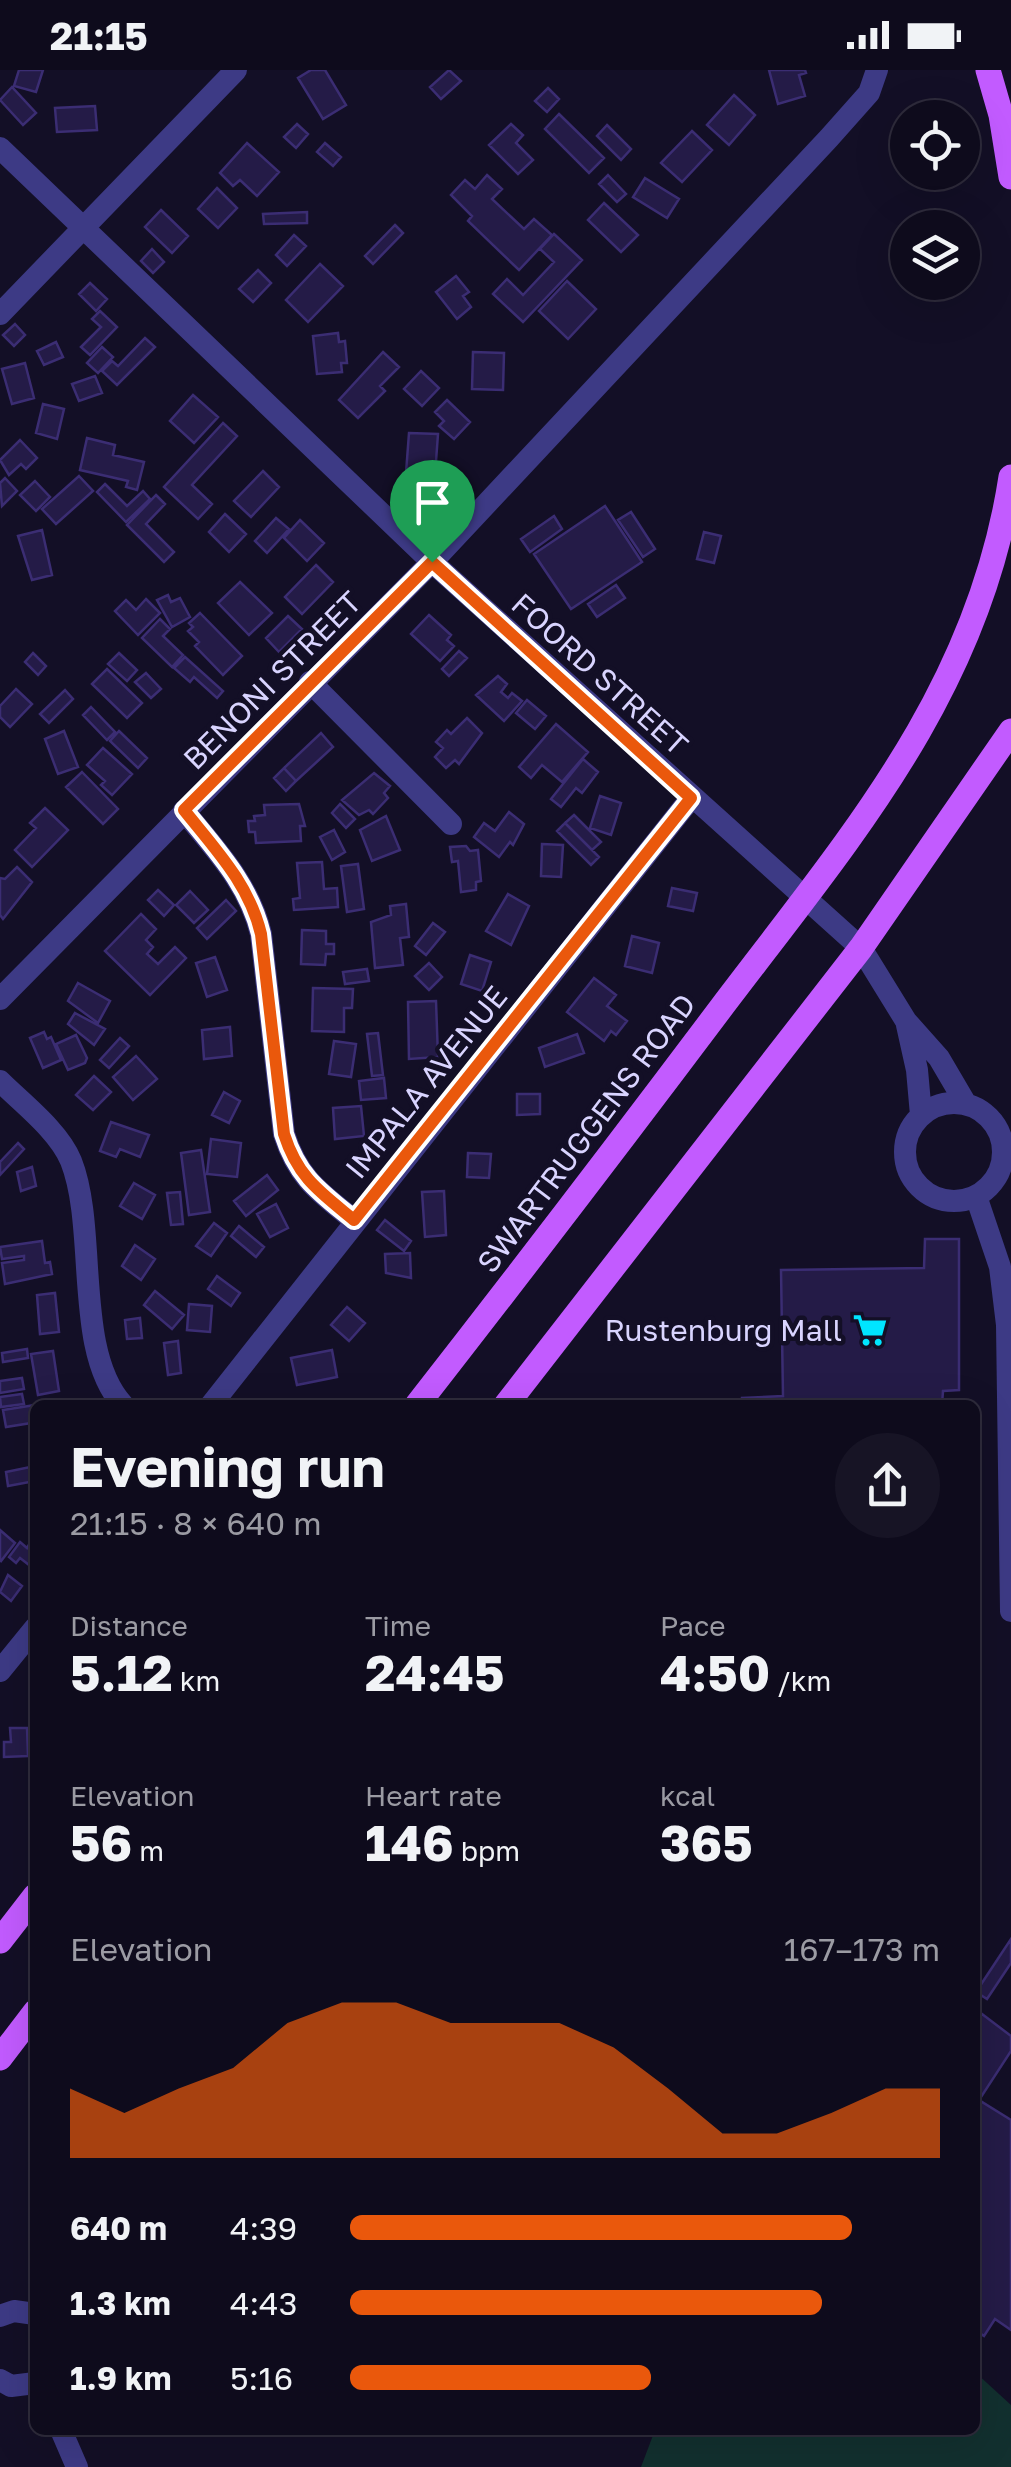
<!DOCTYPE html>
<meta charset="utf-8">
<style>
:root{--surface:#0e0b1c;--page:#171425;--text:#f1f3f6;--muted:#9b9ba3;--line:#2e2b3b;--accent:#ea580c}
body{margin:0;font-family:"Golos Text",sans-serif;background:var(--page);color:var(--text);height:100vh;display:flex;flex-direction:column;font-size:38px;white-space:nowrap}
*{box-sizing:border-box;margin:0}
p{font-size:32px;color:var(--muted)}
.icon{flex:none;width:55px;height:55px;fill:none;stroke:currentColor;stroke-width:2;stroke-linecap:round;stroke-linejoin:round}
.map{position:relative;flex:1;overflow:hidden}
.side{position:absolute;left:30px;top:1330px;width:950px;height:1035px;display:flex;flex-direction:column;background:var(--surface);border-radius:15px;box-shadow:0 10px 40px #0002,0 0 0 2px var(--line)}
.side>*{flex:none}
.buttons{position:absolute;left:890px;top:30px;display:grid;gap:20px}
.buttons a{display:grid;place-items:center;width:90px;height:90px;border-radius:50%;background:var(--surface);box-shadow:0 10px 40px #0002,0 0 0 2px var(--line);font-size:50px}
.pin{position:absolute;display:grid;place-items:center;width:85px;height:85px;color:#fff;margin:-102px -42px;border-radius:50% 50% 50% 0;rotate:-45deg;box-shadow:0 0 10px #0007}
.pin .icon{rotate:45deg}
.round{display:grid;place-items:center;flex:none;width:105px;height:105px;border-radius:52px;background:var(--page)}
.summary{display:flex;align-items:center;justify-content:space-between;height:170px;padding:0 40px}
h1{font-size:55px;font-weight:700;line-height:75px}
.stats{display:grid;grid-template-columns:repeat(3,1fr);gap:15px;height:170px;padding:10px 40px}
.stats div{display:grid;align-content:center}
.stats b{font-size:50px;font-weight:700}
.stats small{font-size:28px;font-weight:400}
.stats p{font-size:28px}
.chart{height:280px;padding:20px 40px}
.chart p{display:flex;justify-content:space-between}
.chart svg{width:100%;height:180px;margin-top:10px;fill:var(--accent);opacity:.7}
ul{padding:0 40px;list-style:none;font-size:32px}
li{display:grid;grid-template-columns:160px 120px 1fr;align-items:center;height:75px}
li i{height:25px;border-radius:12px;background:var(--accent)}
.status{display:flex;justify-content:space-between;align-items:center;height:70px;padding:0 50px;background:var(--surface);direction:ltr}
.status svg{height:28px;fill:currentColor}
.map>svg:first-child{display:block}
.green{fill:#12302f}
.building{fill:#241b47;stroke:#3b2d73;stroke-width:2.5}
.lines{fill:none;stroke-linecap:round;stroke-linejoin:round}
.minor{stroke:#3d3a85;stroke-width:22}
.major{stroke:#c25bff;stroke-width:25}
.route-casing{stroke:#fff;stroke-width:20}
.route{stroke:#ea580c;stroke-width:12}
.labels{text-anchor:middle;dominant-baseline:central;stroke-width:9;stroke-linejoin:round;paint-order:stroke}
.street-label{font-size:30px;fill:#d9d4ff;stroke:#130f26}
.poi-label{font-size:30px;fill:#d9d4ff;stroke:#130f26;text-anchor:end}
</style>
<div class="status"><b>21:15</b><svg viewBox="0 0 49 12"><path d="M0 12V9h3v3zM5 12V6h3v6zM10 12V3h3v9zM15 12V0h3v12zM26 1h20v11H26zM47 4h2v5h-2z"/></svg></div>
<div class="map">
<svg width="1011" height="2397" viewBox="0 0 1011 2397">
<rect width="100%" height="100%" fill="#130f26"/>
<path class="green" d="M975,2302L1011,2335V2397H641L655,2360H975Z"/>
<path class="building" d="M19,0H43L36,22L14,16Z
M311,0H325L346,35L323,49L298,8Z
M449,0L461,11L441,29L430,17Z
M769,0H805L806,3L799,5L805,26L778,34Z
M12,17L36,43L23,55L0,30Z
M548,18L559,29L547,42L535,31Z
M734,25L755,45L729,75L707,55Z
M95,36L97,60L57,62L55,38Z
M559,44L604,88L589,103L545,59Z
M297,54L308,64L296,78L284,67Z
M511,54L523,65L516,73L533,90L518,104L489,75Z
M607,55L631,79L621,90L597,66Z
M692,61L712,80L682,112L661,93Z
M247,73L279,102L257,126L240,110L233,116L220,103Z
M325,73L341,87L333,96L317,82Z
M487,105L502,119L492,129L524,159L534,149L552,165L519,200L468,151L472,146L451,125L465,110L475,119Z
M608,105L626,124L617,132L599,114Z
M645,108L679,129L667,148L633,127Z
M217,118L237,138L218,158L198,139Z
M604,133L638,165L621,182L588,150Z
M161,140L188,166L172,183L145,157Z
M307,142V153L264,154L263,144Z
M395,155L403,163L373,194L365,186Z
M554,164L582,190L523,252L493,224L507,209L523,225L554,192L540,179Z
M294,165L306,176L287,196L276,185Z
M152,179L164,192L153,203L141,191Z
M320,194L343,216L308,252L286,230Z
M258,200L271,213L253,232L239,219Z
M456,206L469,222L463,226L471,237L457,249L436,222Z
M567,211L596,239L568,269L539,241Z
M90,213L107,229L96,241L79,224Z
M100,241L117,257L90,285L81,277L101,257L92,249Z
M15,254L25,265L14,276L3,265Z
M338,263L339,272L345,271L347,293H341L342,302L317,304L313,266Z
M145,268L155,277L117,315L102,301L112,291L118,296Z
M56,272L63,287L44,295L37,281Z
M102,277L113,287L98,303L87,293Z
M383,282L399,297L380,316L385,321L358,348L339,330Z
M473,282L504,283L503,320L472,319Z
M25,293L34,328L12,334L2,299Z
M421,301L439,318L422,336L404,319Z
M95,306L102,323L79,331L72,314Z
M193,325L218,347L194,373L170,351Z
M447,330L470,352L454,369L439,356L444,351L435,342Z
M43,334L64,339L57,369L36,363Z
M223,353L237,366L192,415L212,434L198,449L164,417Z
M409,363L438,364L435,405L406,403Z
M87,368L115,375L113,385L144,392L137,420L126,417L128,411L80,400Z
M20,370L37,388L26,399L21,394L9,405L0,390Z
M263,401L279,417L251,447L234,431Z
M79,406L93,421L56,454L42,439Z
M5,408L17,421L2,436L0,413Z
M35,411L50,427L36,441L20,425Z
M105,414L127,436L143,421L150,429L126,452L97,422Z
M156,425L165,434L146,454L174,482L164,492L127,455Z
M605,436L642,492L571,539L534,484Z
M631,442L655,479L643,487L618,450Z
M225,444L246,464L229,482L209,462Z
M554,446L562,459L530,482L521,469Z
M276,448L289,459L267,483L255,471Z
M300,450L324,473L307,491L284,468Z
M42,460L52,505L32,510L18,466Z
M704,462L721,466L714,493L697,489Z
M316,495L333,512L302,544L285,527Z
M240,512L272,543L249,565L218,533Z
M616,515L625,528L597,547L588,534Z
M168,525L171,532L180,528L190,547L172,557L157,530Z
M146,529L160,543L138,565L115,541L126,530L136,540Z
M200,543L242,586L223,605L195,576L199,572L188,561L193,557L189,553Z
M429,545L451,565L447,570L454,576L440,591L411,564Z
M288,546L302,559L279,582L266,568Z
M160,549L170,559L163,566L183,585L172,597L142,568Z
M459,581L467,588L449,606L442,599Z
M33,583L46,596L38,605L25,592Z
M119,583L137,600L127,611L108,594Z
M185,587L223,621L217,628L194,607L190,612L174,598Z
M107,599L142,633L127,648L92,614Z
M146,603L161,619L151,628L135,612Z
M498,606L507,614L501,622L508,628L512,623L522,631L504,651L476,625Z
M16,619L32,634L10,657L0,647V636Z
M65,620L73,629L49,653L40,644Z
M527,630L546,646L535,659L516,643Z
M91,637L115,662L107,670L83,645Z
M467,648L482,663L459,694L455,690L446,698L435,687L443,678L436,672L447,660L451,664Z
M556,654L588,682L562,712L542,695L531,708L519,697Z
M64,661L78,697L58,704L45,669Z
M119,661L147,688L138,698L110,671Z
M321,663L333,677L296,711L284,698Z
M103,678L132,704L112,725L101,715L105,711L87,695Z
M583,689L598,702L582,723L576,718L561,737L551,729Z
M284,698L296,711L286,721L274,708Z
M82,702L118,739L103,754L66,717Z
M374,703L390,716L384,723L388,728L373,744L369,740L359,745L342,730Z
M600,726L621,733L611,765L590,758Z
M299,734L305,756H300L301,771L256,773L255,762H249L248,751H255L254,746L265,745L264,735Z
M340,734L355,749L346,758L332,743Z
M45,738L68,760L32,797L15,780L36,758L30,753Z
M509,742L524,754L513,775L510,772L499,787L474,767L484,753L495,761Z
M574,745L601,772L592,780L565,753Z
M386,746L400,780L372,791L360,760Z
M565,753L599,787L591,795L557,761Z
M334,760L345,782L332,790L320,767Z
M542,774L563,775L561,807L541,806Z
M466,776L470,781L478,780L481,811L476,812V820L461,822L458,791L452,792L450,777Z
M322,792L324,819L337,818L338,837L294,840L293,829L300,828L297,793Z
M358,794L364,839L347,842L341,796Z
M17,797L32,812L3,849L0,845V808L5,809Z
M672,818L697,823L693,841L668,836Z
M158,820L174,835L164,846L148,830Z
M190,821L208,840L194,853L176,835Z
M508,824L529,836L511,875L486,861Z
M226,830L236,841L207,869L197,858Z
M406,834L409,867L400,868L403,895L375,898L371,852L391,845L390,836Z
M141,844L156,859L146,870L153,877L147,884L158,894L175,877L186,888L150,925L105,881Z
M433,853L445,862L426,885L415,876Z
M302,860L326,861V874H334V884H326L325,895L301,894Z
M632,866L659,873L652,903L625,896Z
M470,885L491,892L482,921L461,914Z
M215,887L227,920L207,927L196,893Z
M429,893L442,907L429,920L415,906Z
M367,899L369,911L345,914L343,902Z
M594,908L616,925L607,936L627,951L616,965L611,961L604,971L567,942Z
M78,913L110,931L98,953L68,931Z
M313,918L353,919L352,938H344V962L312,961Z
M436,931L438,987L409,989L408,932Z
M75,943L105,959L94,975L68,954Z
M230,957L232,986L204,989L202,960Z
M44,962L47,969L51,967L61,990L43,998L30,968Z
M378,963L383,1005L372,1006L367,964Z
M577,964L584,983L545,997L539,978Z
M76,965L87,988L85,993L68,1000L56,974Z
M120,968L129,976L109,998L100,990Z
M334,971L356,974L351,1007L329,1004Z
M136,986L157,1009L133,1030L113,1007Z
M94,1006L111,1022L93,1040L76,1025Z
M384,1008L386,1028L361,1030L359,1011Z
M224,1022L240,1031L229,1053L212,1045Z
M517,1024H540V1044L517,1045Z
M361,1036L364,1066L335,1069L333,1038Z
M111,1052L149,1065L140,1087L120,1079L116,1087L100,1081Z
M211,1069L241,1073L237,1107L207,1104Z
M18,1073L24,1079L0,1105V1092Z
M201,1080L210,1142L189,1145L181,1083Z
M468,1083L491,1084L489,1108L467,1107Z
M32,1097L36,1116L21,1121L17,1102Z
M267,1105L278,1120L246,1146L234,1131Z
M134,1113L155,1125L142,1149L120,1136Z
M444,1121L446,1165L425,1167L422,1122Z
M180,1122L183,1154L171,1155L167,1123Z
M276,1134L288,1158L270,1167L257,1144Z
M385,1150L411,1171L404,1181L377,1160Z
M214,1153L227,1163L211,1186L196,1176Z
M239,1156L264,1177L256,1187L231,1166Z
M925,1169H959V1320L943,1321L942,1335H742V1328L783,1326L781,1200L924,1198Z
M42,1171L45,1193L50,1192L52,1204L5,1214L2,1193L24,1190V1186L2,1189L0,1177Z
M135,1175L155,1189L141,1210L122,1196Z
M410,1183L411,1208L386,1203L385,1184Z
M217,1206L240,1223L231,1236L208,1219Z
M155,1221L184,1245L172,1259L144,1235Z
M55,1223L59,1262L40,1264L37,1225Z
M189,1234L212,1236L210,1262L187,1260Z
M347,1237L365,1253L349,1271L331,1255Z
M140,1248L142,1268L127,1269L125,1250Z
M178,1271L181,1303L168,1305L164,1273Z
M27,1279L28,1288L3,1292L2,1283Z
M332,1280L337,1307L297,1315L291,1288Z
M53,1281L59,1321L38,1325L31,1284Z
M22,1308L24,1319L0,1323V1311Z
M22,1324L24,1334L1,1337L0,1327Z
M35,1335V1349L31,1353L6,1357L3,1340Z
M35,1396V1411L8,1416L6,1402Z
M0,1460L15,1473L1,1491L0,1490Z
M20,1472L27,1478L30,1473L35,1476L33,1498L20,1488L16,1493L9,1487Z
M8,1505L22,1516L11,1531L0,1522Z
M10,1658H27L28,1686L4,1687V1672H11Z
M1011,1869V1893L987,1929L976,1922Z
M982,1944L1011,1966V1981L979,2030L1011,2050V2260L995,2249L984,2266L975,2260V1954Z"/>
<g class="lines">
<path class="minor" d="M0,78L432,492L861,878L906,951L939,988L966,1034
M0,244L236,0
M310,612L451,754
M184,741C216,780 249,814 261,864L284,1064C298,1108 319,1122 354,1150
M0,929L432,492L829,68L869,23L877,0
M907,955L917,1000L921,1045
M0,1011C22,1033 59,1061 71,1091C98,1159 73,1281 123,1335
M905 1082a49 49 0 1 1 98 0a49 49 0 1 1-98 0Z
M976,1126L1000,1197L1007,1255L1011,1541
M211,1335L691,728
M0,1601L35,1558
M0,2246L14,2241L35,2244
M0,2310L11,2316L35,2313
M61,2360L77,2397"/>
<path class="major" d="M988,0L1001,45L1011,107
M417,1335C520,1203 621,1071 721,938C848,770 978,623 1011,407
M506,1335L861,878L1011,661
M0,1871L35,1826
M0,1988L35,1942"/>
</g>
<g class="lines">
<g class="route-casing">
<path id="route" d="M432,492L691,728L354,1150C320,1122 298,1108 284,1064L261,864C249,814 216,780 184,740Z"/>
</g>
<use href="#route" class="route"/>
</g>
<defs>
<g id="supermarket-bare" transform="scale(2.7)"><path d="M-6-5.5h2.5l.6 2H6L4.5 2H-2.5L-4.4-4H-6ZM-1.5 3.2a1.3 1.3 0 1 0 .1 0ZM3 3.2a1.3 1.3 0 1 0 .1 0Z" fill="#00e5ff" stroke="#130f26" stroke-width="2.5" paint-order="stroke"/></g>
</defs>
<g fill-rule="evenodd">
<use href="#supermarket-bare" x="870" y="1260"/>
</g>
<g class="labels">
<g class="street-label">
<text transform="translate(600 604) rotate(42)">FOORD STREET</text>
<text transform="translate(272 610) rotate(-45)">BENONI STREET</text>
<text transform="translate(426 1012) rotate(-51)">IMPALA AVENUE</text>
<text transform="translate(586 1063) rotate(-53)">SWARTRUGGENS ROAD</text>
</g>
<g class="poi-label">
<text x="842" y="1260">Rustenburg Mall</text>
</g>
</g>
</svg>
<div class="buttons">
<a><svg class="icon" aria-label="locate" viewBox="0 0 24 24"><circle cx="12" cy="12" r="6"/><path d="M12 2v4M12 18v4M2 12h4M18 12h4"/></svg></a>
<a><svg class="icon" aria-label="layers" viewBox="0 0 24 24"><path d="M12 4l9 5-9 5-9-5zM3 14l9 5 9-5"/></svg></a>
</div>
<div class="pin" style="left:432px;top:492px;background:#1e9e55"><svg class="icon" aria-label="arrive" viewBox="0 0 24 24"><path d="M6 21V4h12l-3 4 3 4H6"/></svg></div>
<section class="side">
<div class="summary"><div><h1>Evening run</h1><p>21:15 · 8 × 640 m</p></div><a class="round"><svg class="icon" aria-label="share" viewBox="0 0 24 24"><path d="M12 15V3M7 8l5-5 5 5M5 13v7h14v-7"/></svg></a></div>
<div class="stats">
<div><p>Distance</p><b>5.12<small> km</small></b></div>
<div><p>Time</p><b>24:45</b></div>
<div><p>Pace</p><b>4:50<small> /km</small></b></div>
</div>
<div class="stats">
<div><p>Elevation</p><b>56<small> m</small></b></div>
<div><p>Heart rate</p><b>146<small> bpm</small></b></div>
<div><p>kcal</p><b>365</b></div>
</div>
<div class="chart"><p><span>Elevation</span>167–173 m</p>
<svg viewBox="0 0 160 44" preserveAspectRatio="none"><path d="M0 44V27L10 33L20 27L30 22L40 11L50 6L60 6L70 11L80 11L90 11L100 17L110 27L120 38L130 38L140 33L150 27L160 27V44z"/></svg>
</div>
<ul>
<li><b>640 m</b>4:39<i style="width:85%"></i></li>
<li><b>1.3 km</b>4:43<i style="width:80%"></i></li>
<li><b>1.9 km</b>5:16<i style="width:51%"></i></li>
</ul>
</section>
</div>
